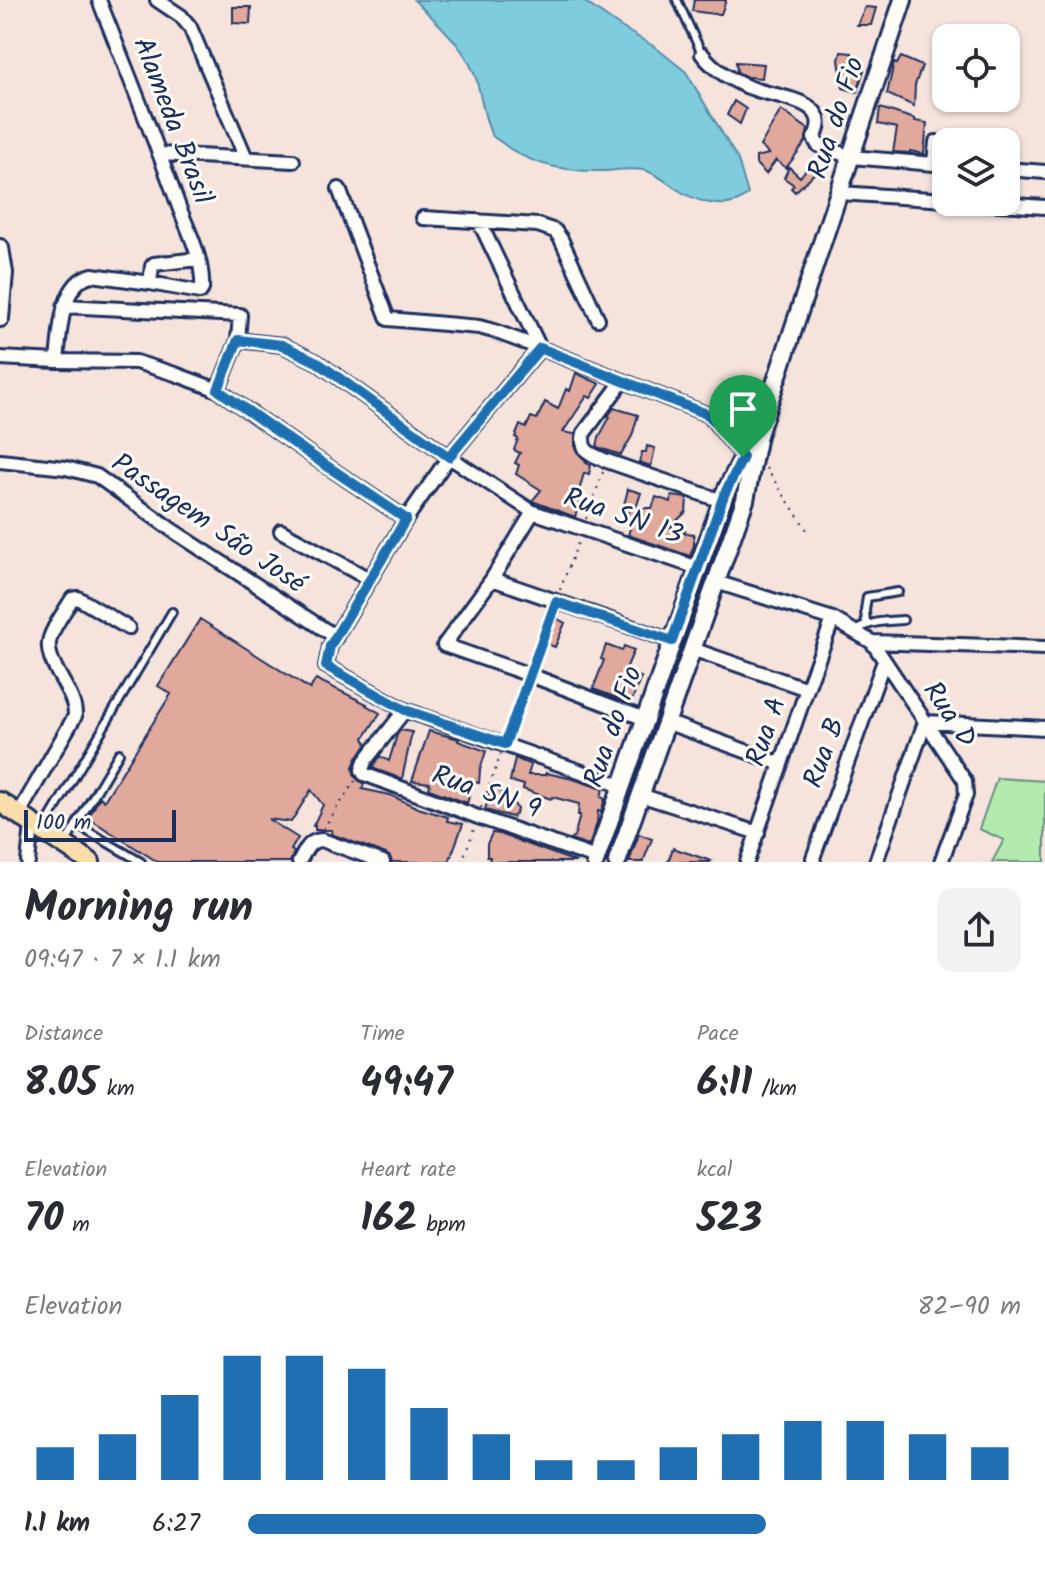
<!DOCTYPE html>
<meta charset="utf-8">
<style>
:root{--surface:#fff;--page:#f2f2f3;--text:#2b2b33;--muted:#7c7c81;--accent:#1f6fb2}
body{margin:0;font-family:Kalam,sans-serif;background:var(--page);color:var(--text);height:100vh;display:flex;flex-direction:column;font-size:30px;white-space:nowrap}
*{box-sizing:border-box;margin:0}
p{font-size:26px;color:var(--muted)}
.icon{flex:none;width:44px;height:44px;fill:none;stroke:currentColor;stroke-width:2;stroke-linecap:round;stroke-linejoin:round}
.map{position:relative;height:862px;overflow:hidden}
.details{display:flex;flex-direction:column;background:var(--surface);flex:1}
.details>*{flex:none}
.controls{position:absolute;left:932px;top:24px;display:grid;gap:16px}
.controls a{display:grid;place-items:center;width:88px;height:88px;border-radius:16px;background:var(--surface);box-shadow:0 2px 6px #0004;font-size:40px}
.scale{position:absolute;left:24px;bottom:20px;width:152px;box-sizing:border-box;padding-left:8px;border:4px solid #1b2f5e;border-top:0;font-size:22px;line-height:28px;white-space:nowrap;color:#1b2f5e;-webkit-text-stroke:6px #fdfcf7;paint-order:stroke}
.pin{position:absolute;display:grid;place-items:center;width:68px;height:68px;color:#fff;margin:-82px -34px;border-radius:50% 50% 50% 0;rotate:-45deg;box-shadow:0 0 8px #0007}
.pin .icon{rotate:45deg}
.round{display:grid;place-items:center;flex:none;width:84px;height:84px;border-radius:16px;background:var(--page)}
.head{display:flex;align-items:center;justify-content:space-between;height:136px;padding:0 24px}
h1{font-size:44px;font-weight:700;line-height:60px}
.metrics{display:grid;grid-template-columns:repeat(3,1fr);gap:12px;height:136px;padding:8px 24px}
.metrics div{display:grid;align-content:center}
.metrics b{font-size:40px;font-weight:700}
.metrics small{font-size:22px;font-weight:400}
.metrics p{font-size:22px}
.chart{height:224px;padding:16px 24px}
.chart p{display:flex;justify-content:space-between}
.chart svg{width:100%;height:144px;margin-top:8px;stroke:var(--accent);stroke-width:6}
ul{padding:0 24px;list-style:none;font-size:26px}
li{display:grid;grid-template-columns:128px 96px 1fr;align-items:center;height:60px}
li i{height:20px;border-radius:10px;background:var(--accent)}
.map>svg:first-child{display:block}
.green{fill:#b3ebae;stroke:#678d86;stroke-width:2}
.water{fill:#7eccdc;stroke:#568daa;stroke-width:2}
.building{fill:#e1a89c;stroke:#1b2f5e;stroke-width:2}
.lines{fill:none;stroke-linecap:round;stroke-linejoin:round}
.lane-casing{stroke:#1b2f5e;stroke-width:12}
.street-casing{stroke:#1b2f5e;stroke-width:18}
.secondary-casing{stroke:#1b2f5e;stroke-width:22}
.primary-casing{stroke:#1b2f5e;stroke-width:24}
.path{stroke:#1b2f5e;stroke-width:2;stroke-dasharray:2 6;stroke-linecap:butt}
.lane{stroke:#fdfcf7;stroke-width:6}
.street{stroke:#fdfcf7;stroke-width:12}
.secondary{stroke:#fdfcf7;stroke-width:16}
.primary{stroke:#fbddab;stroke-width:18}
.route-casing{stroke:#fff;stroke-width:16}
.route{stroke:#1f6fb2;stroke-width:10}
.labels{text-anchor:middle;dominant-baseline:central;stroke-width:6;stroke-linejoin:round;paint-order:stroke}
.street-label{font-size:28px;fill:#1b2f5e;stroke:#fdfcf7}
</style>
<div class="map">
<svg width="1045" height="862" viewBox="0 0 1045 862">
<rect width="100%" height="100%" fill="#f5e3dc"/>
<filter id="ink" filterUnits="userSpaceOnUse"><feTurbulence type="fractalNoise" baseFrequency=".0125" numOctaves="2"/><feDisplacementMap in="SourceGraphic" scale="16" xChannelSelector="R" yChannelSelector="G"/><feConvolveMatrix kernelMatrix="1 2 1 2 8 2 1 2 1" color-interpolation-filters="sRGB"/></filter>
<g filter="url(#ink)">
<path class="green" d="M997,778L1045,781V862H992L1004,840L979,829Z"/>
<path class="water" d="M414,0H582L621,27L655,47L686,72L738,160L748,194C745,196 742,200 738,201C719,210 691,199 675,188C665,181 654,172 643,170C630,168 618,170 606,171C570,172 530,166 501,142C498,140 494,138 492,135C486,126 480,93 477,81C466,47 439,24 414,0Z"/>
<path class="building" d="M694,0H726L721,14H714L692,11Z
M233,7H251L250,24L233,23Z
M865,7L876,8L871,25H857Z
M841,52L852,53L850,66L864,70L857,92L843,88L839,60Z
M901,57L922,66L915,85L914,106L887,94L894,63L897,64Z
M736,62L764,64L762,78L747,77L737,72Z
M734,101L746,109L740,124L727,115Z
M880,108L915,119V121L927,123L924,154L910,151V153L893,152L897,128L878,124Z
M781,110L808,129L806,141L786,168L776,160L766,174L756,164V157L769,154L760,146Z
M789,167L800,177L808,167L816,172L795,192L791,188L794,185L784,178Z
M576,373L600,384L591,398L587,396L563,432L575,434V445L577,452L587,462L586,463L591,465L589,474L584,473L579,491H582L575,517L532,501L541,490L516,474L519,465L515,463L520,453L514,450L518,439L515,437L520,425L526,428L531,417L537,419L545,402L558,409L566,389L570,391Z
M614,408L638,415L632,436L621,455L597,447L599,437L610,417L608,416Z
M647,446L655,448L651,466L639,462L642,452H646Z
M628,489L641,493L636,508H652L656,497L671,502L672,496L687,498L686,512L670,527L685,531L684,533L694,534V545L690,556L628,535L632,522L630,525L626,524L629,506L624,505Z
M556,618L565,623L555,647L546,644Z
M200,619L310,689L316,679L367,704L366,705L380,713L364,738L367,744L357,758L353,767L354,774L357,779L364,784L362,789L390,795L418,808L448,817L447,821L463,824L449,862H392L390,857L386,854L331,834L332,830H315V826H313L323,805L311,790L291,822L268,819L298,838L291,850L294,852L290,862H158L88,818L100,797L104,801L171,694L158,686Z
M606,645L622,651L624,646L634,650L625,671L641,677L631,703L593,689L604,660L601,659Z
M400,730L412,732L402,779L372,768L380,756L389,761L397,735Z
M429,731L459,739L458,741L486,751L480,770L479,783L474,782L467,803L429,789L430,783L412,781Z
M515,758L531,765L528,775H545L546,773L573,779L603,789L601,797L605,799L601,812L598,811L597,823L589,846L570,840L574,837L580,815H578L579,804L552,797L551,799L523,789L524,785L510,781Z
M491,788L503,791L501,797L511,799L517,809L516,814L512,817L485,810Z
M492,833L500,834L576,862H489L490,857H487V844Z
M639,834L652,839L643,862H629Z
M673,848L711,861L710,862H668Z"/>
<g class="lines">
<g class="lane-casing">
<path id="lane" d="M677,0L702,54
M866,624L865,610L867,597L898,592
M855,631C871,621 885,621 903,620
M77,825L141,862
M44,828L172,612
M66,842L119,753"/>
</g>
<g class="street-casing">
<path id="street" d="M99,0C126,69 154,137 179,207C189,232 204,261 202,289L200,292L150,283
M157,0L181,16L190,27L246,158
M702,54C714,70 735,83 754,89C778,98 835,100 814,138L818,145L851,157L946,165
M160,154L293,161
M934,164L936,142
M1006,169L1045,172
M339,189L388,319L479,327L494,331L540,348L709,415L747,461
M840,193L946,200
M969,202L1045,207
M423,218L538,225L555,231L561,239L598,319
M479,221L540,348
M64,306L240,315L238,340L218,390
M238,340L282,345L317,362L449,457L533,512L698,568
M540,348L449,457L406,519L330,646L326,666L405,710L622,786
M0,358L57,361L136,362L175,374L218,390L318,460L406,519
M57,361C60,335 60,282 92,275L150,283L152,266L154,264L198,259
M622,382L584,433C579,452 593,455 607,461L722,501
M0,461L66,468L97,476L172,530L336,637
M533,512L492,579L444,645L530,675L645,719
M281,531L369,579
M492,579L672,641
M716,582L833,619L872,642L965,781L966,795L941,862
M872,642L1045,648
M692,649L807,689
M405,710L365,761L362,770L364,774L478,817L596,858
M666,722L781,764
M640,795L758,833
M18,815L75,716C76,690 42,662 50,638C54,625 65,611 72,599L78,598L128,628
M28,862L32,825
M299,862C305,852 308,840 322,840L383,862
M747,862L807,689L833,619
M814,862L813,858L884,661
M876,862L925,722L1045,728"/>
</g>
<g class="secondary-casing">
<path id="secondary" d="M0,248L4,273L0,318
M595,862L724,495L743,457L753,443
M617,862L745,500L758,435L903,0"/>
</g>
<g class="primary-casing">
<path id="primary" d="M0,802L90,862"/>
</g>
<path class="path" d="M766,468L807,530
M586,519L603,472
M560,590L579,540
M533,665L553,611
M509,733L526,686
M481,808L501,754
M323,829L355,781
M462,862L474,829"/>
<use href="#lane" class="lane"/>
<use href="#street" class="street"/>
<use href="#secondary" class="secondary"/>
<use href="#primary" class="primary"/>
</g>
</g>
<g class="lines" filter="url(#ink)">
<g class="route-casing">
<path id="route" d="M238,340L282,345L317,362L449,457L540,348L709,415L743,457L724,495L672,641L556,602L505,744L405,710L326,666L330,646L406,519L318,460L218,390Z"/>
</g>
<use href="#route" class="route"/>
</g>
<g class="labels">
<g class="street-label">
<text transform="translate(837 118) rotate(-72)">Rua do Fio</text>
<text transform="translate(172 121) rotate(69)">Alameda Brasil</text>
<text transform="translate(623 517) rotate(19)">Rua SN 13</text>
<text transform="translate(208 524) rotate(34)">Passagem São José</text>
<text transform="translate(949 715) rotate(56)">Rua D</text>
<text transform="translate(614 727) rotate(-71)">Rua do Fio</text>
<text transform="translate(767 732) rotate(-71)">Rua A</text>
<text transform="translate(825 753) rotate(-70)">Rua B</text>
<text transform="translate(486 793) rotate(19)">Rua SN 9</text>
</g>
</g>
</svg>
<div class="controls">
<a><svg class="icon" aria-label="locate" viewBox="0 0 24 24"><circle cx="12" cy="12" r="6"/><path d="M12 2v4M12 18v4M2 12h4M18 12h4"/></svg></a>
<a><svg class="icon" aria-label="layers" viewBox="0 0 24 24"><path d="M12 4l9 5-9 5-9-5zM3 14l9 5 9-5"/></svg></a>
</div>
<div class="scale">100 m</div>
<div class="pin" style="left:743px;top:457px;background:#1e9e55"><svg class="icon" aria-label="arrive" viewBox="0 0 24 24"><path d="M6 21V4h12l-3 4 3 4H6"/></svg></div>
</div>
<section class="details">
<div class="head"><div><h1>Morning run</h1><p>09:47 · 7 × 1.1 km</p></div><a class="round"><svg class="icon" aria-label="share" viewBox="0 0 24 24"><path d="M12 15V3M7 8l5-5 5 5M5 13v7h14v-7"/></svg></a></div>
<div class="metrics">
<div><p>Distance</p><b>8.05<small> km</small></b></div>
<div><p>Time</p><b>49:47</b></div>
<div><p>Pace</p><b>6:11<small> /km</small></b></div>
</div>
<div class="metrics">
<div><p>Elevation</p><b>70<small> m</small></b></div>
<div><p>Heart rate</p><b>162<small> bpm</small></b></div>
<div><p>kcal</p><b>523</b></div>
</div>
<div class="chart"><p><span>Elevation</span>82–90 m</p>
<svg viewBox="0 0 160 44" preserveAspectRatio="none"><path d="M5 44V34M15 44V30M25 44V18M35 44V6M45 44V6M55 44V10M65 44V22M75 44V30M85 44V38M95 44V38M105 44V34M115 44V30M125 44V26M135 44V26M145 44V30M155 44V34"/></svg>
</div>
<ul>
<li><b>1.1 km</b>6:27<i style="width:67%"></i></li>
</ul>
</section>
